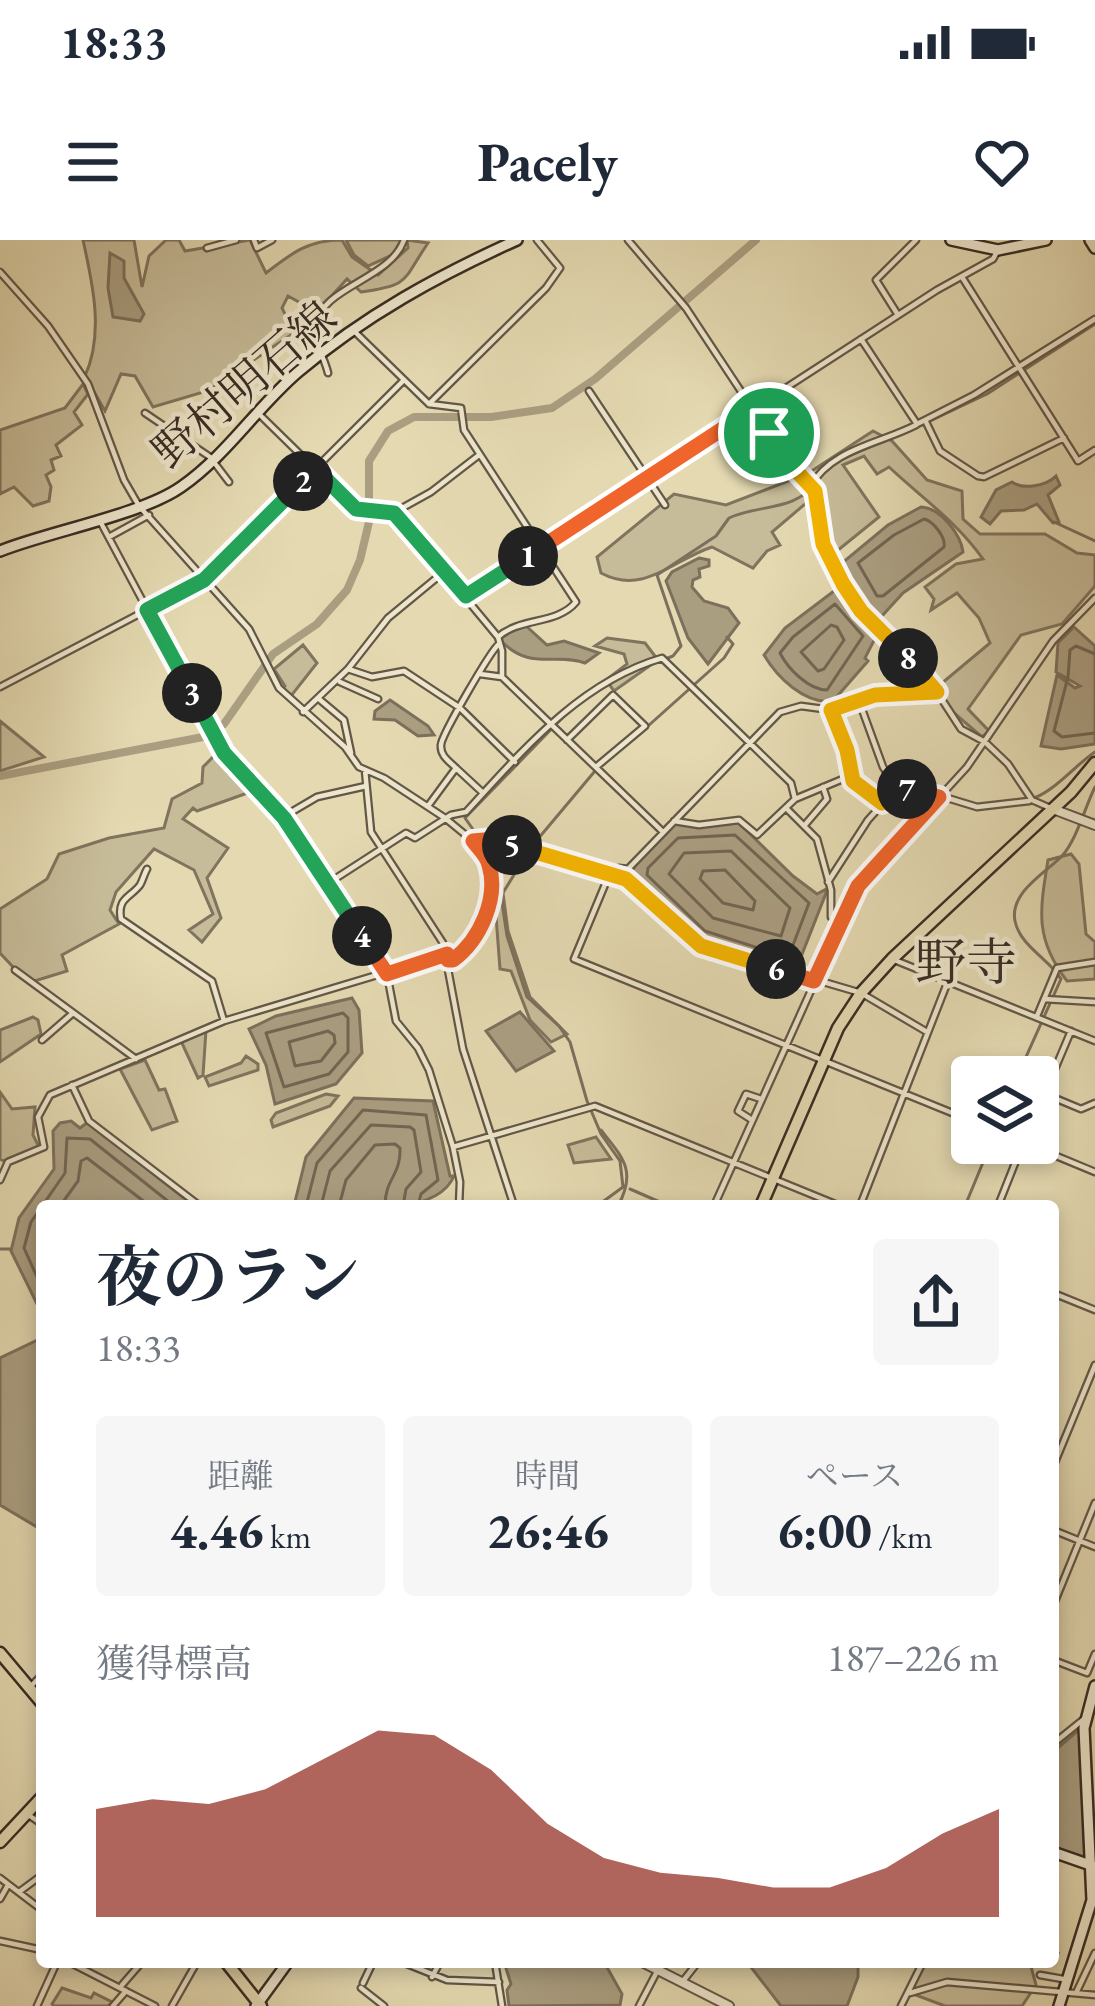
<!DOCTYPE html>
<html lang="ja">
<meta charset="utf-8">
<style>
:root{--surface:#fff;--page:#f6f6f7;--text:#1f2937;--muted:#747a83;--accent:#8f2418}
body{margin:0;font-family:"EB Garamond","Noto Serif JP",serif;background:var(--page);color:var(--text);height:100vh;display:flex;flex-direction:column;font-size:45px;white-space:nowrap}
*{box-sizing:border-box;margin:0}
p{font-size:39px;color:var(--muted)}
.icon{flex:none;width:66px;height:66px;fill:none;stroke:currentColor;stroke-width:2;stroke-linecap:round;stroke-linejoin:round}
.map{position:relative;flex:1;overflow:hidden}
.sheet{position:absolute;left:36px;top:960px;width:1023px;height:768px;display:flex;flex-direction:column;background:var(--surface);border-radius:12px;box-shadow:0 6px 18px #0003}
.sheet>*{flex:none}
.controls{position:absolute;left:951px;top:816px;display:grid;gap:24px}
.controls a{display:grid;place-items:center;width:108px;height:108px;border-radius:12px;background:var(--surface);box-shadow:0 6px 18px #0003;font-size:60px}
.pin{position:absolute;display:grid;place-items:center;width:102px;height:102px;color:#fff;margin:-51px;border:6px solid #fff;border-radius:50%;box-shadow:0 3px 12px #0007}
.km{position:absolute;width:60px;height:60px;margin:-30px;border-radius:50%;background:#222;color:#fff;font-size:33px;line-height:60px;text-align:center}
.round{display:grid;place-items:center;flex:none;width:126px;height:126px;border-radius:12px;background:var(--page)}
.headline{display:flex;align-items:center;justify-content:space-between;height:204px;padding:0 60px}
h1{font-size:66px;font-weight:700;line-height:90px}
.stats{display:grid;grid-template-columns:repeat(3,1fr);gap:18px;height:204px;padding:12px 60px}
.stats div{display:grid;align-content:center;border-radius:12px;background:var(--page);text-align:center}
.stats b{font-size:51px;font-weight:700}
.stats small{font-size:33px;font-weight:400}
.stats p{font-size:33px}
.chart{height:336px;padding:24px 60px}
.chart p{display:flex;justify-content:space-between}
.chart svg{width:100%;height:216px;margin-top:12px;fill:var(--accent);opacity:.7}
.status{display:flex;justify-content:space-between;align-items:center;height:84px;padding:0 60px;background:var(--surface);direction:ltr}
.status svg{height:33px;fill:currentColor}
header{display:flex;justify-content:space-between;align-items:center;height:156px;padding:0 60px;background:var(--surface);font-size:54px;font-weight:700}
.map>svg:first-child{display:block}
.green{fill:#c7bc99;stroke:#80745e;stroke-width:3}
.water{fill:#aa9e81;stroke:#7c705c;stroke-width:3}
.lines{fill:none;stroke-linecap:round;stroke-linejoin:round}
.shore{stroke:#716552;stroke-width:3}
.stream{stroke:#7c705c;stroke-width:3}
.river{stroke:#aa9e81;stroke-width:8}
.minor-casing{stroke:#635747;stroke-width:9}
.tertiary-casing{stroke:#635747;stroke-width:12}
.secondary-casing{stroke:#382c24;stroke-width:14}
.primary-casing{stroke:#382c24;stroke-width:15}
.minor{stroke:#ede6cc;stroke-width:4.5}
.tertiary{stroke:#ede6cc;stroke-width:8}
.secondary{stroke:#ede6cc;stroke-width:9}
.primary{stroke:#e4d9b1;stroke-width:10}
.split-1-casing{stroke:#fff;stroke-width:24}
.split-2-casing{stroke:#fff;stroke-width:24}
.split-3-casing{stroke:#fff;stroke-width:24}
.split-4-casing{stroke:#fff;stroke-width:24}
.split-5-casing{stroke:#fff;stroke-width:24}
.split-6-casing{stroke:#fff;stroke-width:24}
.split-7-casing{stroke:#fff;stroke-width:24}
.split-8-casing{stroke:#fff;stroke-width:24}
.split-9-casing{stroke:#fff;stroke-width:24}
.split-1{stroke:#f0652b;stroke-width:15}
.split-2{stroke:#22a559;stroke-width:15}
.split-3{stroke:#22a559;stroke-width:15}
.split-4{stroke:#22a559;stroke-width:15}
.split-5{stroke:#f0652b;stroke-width:15}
.split-6{stroke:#f5b400;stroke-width:15}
.split-7{stroke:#f0652b;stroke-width:15}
.split-8{stroke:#f5b400;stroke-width:15}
.split-9{stroke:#f5b400;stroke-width:15}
.labels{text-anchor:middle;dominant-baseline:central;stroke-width:9;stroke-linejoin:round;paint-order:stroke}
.street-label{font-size:45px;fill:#382c24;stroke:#ede6cc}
.quarter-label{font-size:51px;fill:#382c24;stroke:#ede6cc}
</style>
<div class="status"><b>18:33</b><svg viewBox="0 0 49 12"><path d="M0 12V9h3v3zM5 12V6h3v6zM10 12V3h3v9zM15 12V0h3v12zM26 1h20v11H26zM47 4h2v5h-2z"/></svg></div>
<header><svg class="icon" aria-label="menu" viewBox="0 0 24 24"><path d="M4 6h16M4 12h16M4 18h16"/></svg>Pacely<svg class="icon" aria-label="heart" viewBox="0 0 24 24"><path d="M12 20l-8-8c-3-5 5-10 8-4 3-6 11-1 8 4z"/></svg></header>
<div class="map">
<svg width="1095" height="1766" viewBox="0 0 1095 1766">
<rect width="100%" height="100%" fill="#e4d9b1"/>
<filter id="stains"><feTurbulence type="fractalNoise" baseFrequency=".00167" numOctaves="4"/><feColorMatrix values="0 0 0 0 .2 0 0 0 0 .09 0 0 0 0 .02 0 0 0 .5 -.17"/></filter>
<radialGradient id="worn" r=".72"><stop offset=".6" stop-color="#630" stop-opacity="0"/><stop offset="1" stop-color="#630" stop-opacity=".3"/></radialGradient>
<path class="green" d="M83,0H134L142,47L149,16L166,0H179L185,11L250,0L266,33C293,12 309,0 342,0L352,17L378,35L408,8L407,0L428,3C402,41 411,45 361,52L347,39L317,72L288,56L282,68L294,93L207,151L153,167L135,136L121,134L105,171L85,136C104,94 93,45 83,0Z
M346,0H401L394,14L368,26L354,15Z
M83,144L88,154L74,172L82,185L56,205L61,216L51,220L54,230L46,235L51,247L49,261L33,266L14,247L0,254V190L65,168Z
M873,191L892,201L927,240L962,251L963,279L980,294H1045L1077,313L1095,315V346L1062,384L1021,395L968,469L989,491L982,497L954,473L936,448L990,403L979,378L957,353L931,370L934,359L925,347L956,324L983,319C956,281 922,258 889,227L877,234L864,216L843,225L879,277L832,315L818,253L772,292L780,305L767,311L753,328L712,307C672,320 644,356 601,333L597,317L674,254L726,265L807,234Z
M607,398L645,403L658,420L614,451L606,440L627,424L624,414L595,406Z
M303,405L317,423L291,456L282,449L285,446L274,429Z
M0,481L44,517L0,531Z
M217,513L253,551L197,571L193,568L183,579L228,608L207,638L221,678L202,702L189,690L213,674L194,630L154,609L116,652L110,670L119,684L62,715L67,731L28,743L0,713V669L47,639L59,614L109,598L164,588L172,559L202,543L203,527Z
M1071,614L1079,624L1086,694L1095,702V739L1067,741C1034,698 1040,670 1048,620Z
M492,623H499L508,691L530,757L567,794L551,802L530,780L511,731L500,729Z
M33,777L38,780L41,794L0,822V790Z
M206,790L203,835L198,838L181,801Z
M246,816L258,824V830L209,846L205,837L241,823Z
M145,820L159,850L165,849L177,881L152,890L120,829Z
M0,852L12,869L35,867L33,895L39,907L4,921L0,919Z
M326,854L338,856L330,866L273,887L271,880L276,873Z
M596,897L611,919L574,923L568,905Z
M1053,1712L1058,1713L1054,1723H1030L1036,1745L1022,1766H945L910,1753L923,1722H1053Z
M62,1748L91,1758L94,1753L112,1762L108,1766H54L52,1764Z"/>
<path class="water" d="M110,13L124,21V38L144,74L140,81L113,77L108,48Z
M1056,236L1060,245L1048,255L1059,282L1053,283L1037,264L1024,270L1001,271L990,284L981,277L996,250L1012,242C1023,250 1046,246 1056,236Z
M921,267C942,268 961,296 963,312L903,353L881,377L864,360L842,323L888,285Z
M699,318L709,320V326L699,329L700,337L693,340L692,347L704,361L728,368L739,383L708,424L688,398L666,341L672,332Z
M842,345L861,374L880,389L865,418L868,421L833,461C805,465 777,437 764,415L785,388Z
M525,385L547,405L564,401L599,413L585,423C554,412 531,432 500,400L503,394Z
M1074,387L1095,406V504L1061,509L1041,506L1057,435L1075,448L1080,446L1056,432L1058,403Z
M390,460L428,486L434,495L418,496L395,480L374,479L375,471Z
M738,582L793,636L817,654L828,648L797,727L766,723L699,702L630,636L636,624L674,584L697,587Z
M352,758L359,770L362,813L336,844L275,864L266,825L249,789L276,776Z
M520,772L554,811L516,831L486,791Z
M354,858L433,861L450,936H454C435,981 337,966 294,966L306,917Z
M71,881L80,888L88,882L194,966H42V1074L11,1011L19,978L54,929L53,891L60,883Z
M42,1098V1290L0,1265V1118Z
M1080,1489L1087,1619L1084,1620L1053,1610V1512Z
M504,1722H604L622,1754L620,1765L509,1766L507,1750L511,1744Z
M747,1722H858V1737L847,1766H781Z"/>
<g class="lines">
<path class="shore" d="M924,279C933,281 946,297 944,307L883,356H877L858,323L894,295Z
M835,364L863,396L827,450C809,450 788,429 780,413L793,397Z
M831,385L837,387L844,400L824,429L818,431L801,412Z
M1095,414L1076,406L1070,410L1068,437L1054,491L1062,497L1095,493
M735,595L809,663L790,713L768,711L705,691L647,635L648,628L678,598Z
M731,611L790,668L781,696L713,678L669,634L684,613Z
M725,630L755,661L753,670L723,663L700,639L703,631Z
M343,773L348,778V812L329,834L284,847L266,793Z
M328,791L334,795L335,803L321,821L295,826L289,802Z
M60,966L78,941L81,921L87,918L150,966
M306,966L317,923L363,870L426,875L438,940L421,954L418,966
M321,966L330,931L371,885L410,887L414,890L421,932L406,949L403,966
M339,966L346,940L375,905L395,904L400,908C401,936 385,938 385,966
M42,1048L24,1008L31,982L65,933L67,898L90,899L174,966"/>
<path class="stream" d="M913,189L987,154L1095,84
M841,219L876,204
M1054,282L1095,301
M647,426L673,416L681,406L657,335L716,296L729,278C759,264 796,272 817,241
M567,473L465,578L496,622L507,696L527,757L559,786L570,802L587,861L601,894L620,921L623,947L597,966
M648,486L724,418L733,404L727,397
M901,548L938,555
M1030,559C1052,554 1074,526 1095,512
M532,606L595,531
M501,656L528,612
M1017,837L1061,739C1049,719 1020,706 1015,681C1009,652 1048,631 1062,616C1077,599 1085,567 1095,547
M601,890C623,918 637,931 618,966
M630,949L669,966
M965,966L991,903
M0,1009H10"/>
<path class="river" d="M0,536L203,497L224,484L273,414L317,384L347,350L360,320L369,282V221L388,191L414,177H491L552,168L595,139L756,0"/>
<g class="minor-casing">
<path id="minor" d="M254,0L257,8L272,0
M628,0L686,68L787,221L815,251L827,316L861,371L882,388L937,452L961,489L985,502L1008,524L1032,560L1048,567
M207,8L236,0
M0,32L48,86L88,144L124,240L139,266L249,389L279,448L345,507L359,527L384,538L445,578L473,601L489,620L491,662L463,712L448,720
M962,37L1078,221L1095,210
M898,75L876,40L916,0
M354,91L429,164L546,48L560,28L537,0
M861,99L917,184L925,180L940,211L978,236L984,237L1064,198
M328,133C325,119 313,100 315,86C322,46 390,40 404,0
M589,151L665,265
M429,164L461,168L464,190L576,362C557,385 520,377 498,397
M145,173L210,217L229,242
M258,173L356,269L395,273L498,397L502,411V437L663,592
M925,180L974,155L1095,79
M810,247C831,209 879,204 916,185
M395,272L431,252L479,215
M101,283L224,513L283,577L387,734L396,781L418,808L429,830L453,907L460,942L459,966
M109,297L149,275
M466,355L937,50L993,19L998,10
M348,429L372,437L404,431L460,468L515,522
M480,434L502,437
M340,442L378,459
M0,447L204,340L403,141
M319,459L344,480L351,513
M859,461L883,527L897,548
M831,470L847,510L850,536L879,561
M303,472L348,429L388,378L445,331
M567,500L613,455L645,486L596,527
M456,528L483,553
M365,530L371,592L443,703L463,809L514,966
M897,548L937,557
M941,556L977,567L1029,561
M795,559L850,536
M428,566L456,528C449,521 440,516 441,505C441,496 491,410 499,404
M787,569L817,599L831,650V677L841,678
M283,577L317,557L366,546
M804,586L827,559L823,547
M473,601L495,599L626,639L701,706L861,753L927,792
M147,629C144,634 143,640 140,645C130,658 117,658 121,679L212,741L224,781
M628,629L619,628L609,635L574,719L972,881
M626,639L628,629L780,472L801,466L831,470L885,454L908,456L937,452
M828,642L868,580L897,548
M327,644L406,593L415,598L451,575L466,572C523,510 580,442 662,418L791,543L795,559L757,595L739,580L699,585L674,581
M892,719L1095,801
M15,730L136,819
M1044,759L1095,762
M1037,776L1057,728L1095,722
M42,800L73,773
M72,845L89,881L200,966
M1045,854L1081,869L1095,863
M1038,869L1071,791
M752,880L738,871L746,854L761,859
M1025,903L1095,932
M453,907L595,866L840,966
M0,940L8,922L44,907L38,877L50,855L224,781L447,714
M714,966L858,646L967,527L1053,401L1095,358
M860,966L948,741
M998,966L1023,903
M1053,1053L1095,1070
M1053,1227L1095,1125
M1053,1290L1095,1307
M1053,1366L1095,1263
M1053,1420L1087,1433L1095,1414
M31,1446L42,1435
M1053,1504L1084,1479
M27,1574L42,1584
M0,1638L42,1670
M19,1652L42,1635
M0,1659L8,1645
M0,1701L42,1710
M69,1722L155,1766
M402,1722L447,1740L499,1742
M495,1722L502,1766
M1040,1735L1063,1739
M432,1737L440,1722
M683,1741L698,1722
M363,1743L373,1722
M122,1745L142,1722
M361,1748L384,1766
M1077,1751L1095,1713
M910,1753L947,1742L1095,1755
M37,1766L57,1722
M113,1766L126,1751
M172,1766L197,1722
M639,1766L662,1722
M901,1766L923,1722"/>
</g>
<g class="tertiary-casing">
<path id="tertiary" d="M1053,569L1095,585
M642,1722L729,1766"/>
</g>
<g class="secondary-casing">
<path id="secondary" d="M951,0L998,10L1046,0
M1090,0L1095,8
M0,311C50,291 141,275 181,247C226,216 257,167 298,132C364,76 439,35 517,0
M1053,1612L1093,1626
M256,1766L288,1722
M1059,1766L1092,1660L1084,1488L1095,1446"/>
</g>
<g class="primary-casing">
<path id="primary" d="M761,966L838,788L861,753L892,719L1071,552L1095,523
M0,1413L42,1463
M0,1602L42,1557
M226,1722L261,1766"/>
</g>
<use href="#minor" class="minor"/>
<use href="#tertiary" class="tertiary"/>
<use href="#secondary" class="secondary"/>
<use href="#primary" class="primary"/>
</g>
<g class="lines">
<g class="split-1-casing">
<path id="split-1" d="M528,316L753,169L769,193"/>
</g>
<g class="split-2-casing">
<path id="split-2" d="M303,241L315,228L356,269L394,273L466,356L528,316"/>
</g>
<g class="split-3-casing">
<path id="split-3" d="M192,453L147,370L204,340L303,241"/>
</g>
<g class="split-4-casing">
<path id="split-4" d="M192,453L224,513L284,578L362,696"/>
</g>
<g class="split-5-casing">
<path id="split-5" d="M362,696L387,734L447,714L448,720H453C480,700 499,658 489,625C487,616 478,608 473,601L495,599L512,605"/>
</g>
<g class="split-6-casing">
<path id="split-6" d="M512,605L626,639L701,706L776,729"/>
</g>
<g class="split-7-casing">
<path id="split-7" d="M776,729L814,741L858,646L939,557L907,549"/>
</g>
<g class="split-8-casing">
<path id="split-8" d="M907,549L897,548L882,563L853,541L847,510L831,470L875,455L937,452L908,418"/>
</g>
<g class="split-9-casing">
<path id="split-9" d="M769,193L787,221L815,251L823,304L843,344L861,371L908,418"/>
</g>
<use href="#split-1" class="split-1"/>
<use href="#split-2" class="split-2"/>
<use href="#split-3" class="split-3"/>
<use href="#split-4" class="split-4"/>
<use href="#split-5" class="split-5"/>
<use href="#split-6" class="split-6"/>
<use href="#split-7" class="split-7"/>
<use href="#split-8" class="split-8"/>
<use href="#split-9" class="split-9"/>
</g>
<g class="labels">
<g class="street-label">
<text transform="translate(244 144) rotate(-41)">野村明石線</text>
</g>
<g class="quarter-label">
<text x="966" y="722">野寺</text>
</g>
</g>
<rect width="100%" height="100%" filter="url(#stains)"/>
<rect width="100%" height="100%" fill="url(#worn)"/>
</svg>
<div class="controls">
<a><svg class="icon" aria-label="layers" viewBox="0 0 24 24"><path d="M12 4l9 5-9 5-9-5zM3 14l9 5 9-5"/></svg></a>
</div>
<div class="pin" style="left:769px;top:193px;background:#1e9e55"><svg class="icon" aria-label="arrive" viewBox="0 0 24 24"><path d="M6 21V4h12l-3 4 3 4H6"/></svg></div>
<b class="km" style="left:528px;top:316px">1</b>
<b class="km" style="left:303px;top:241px">2</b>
<b class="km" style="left:192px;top:453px">3</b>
<b class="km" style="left:362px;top:696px">4</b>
<b class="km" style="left:512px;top:605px">5</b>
<b class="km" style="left:776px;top:729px">6</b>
<b class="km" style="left:907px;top:549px">7</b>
<b class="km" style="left:908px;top:418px">8</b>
<section class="sheet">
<div class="headline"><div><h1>夜のラン</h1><p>18:33</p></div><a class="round"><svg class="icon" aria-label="share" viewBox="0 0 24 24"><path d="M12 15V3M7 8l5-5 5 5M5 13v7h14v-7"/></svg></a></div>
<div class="stats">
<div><p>距離</p><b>4.46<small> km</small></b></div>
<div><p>時間</p><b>26:46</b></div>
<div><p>ペース</p><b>6:00<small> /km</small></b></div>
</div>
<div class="chart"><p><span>獲得標高</span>187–226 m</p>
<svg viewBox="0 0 160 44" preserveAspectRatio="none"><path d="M0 44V22L10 20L20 21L30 18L40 12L50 6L60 7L70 14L80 25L90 32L100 35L110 36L120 38L130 38L140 34L150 27L160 22V44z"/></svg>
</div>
</section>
</div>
